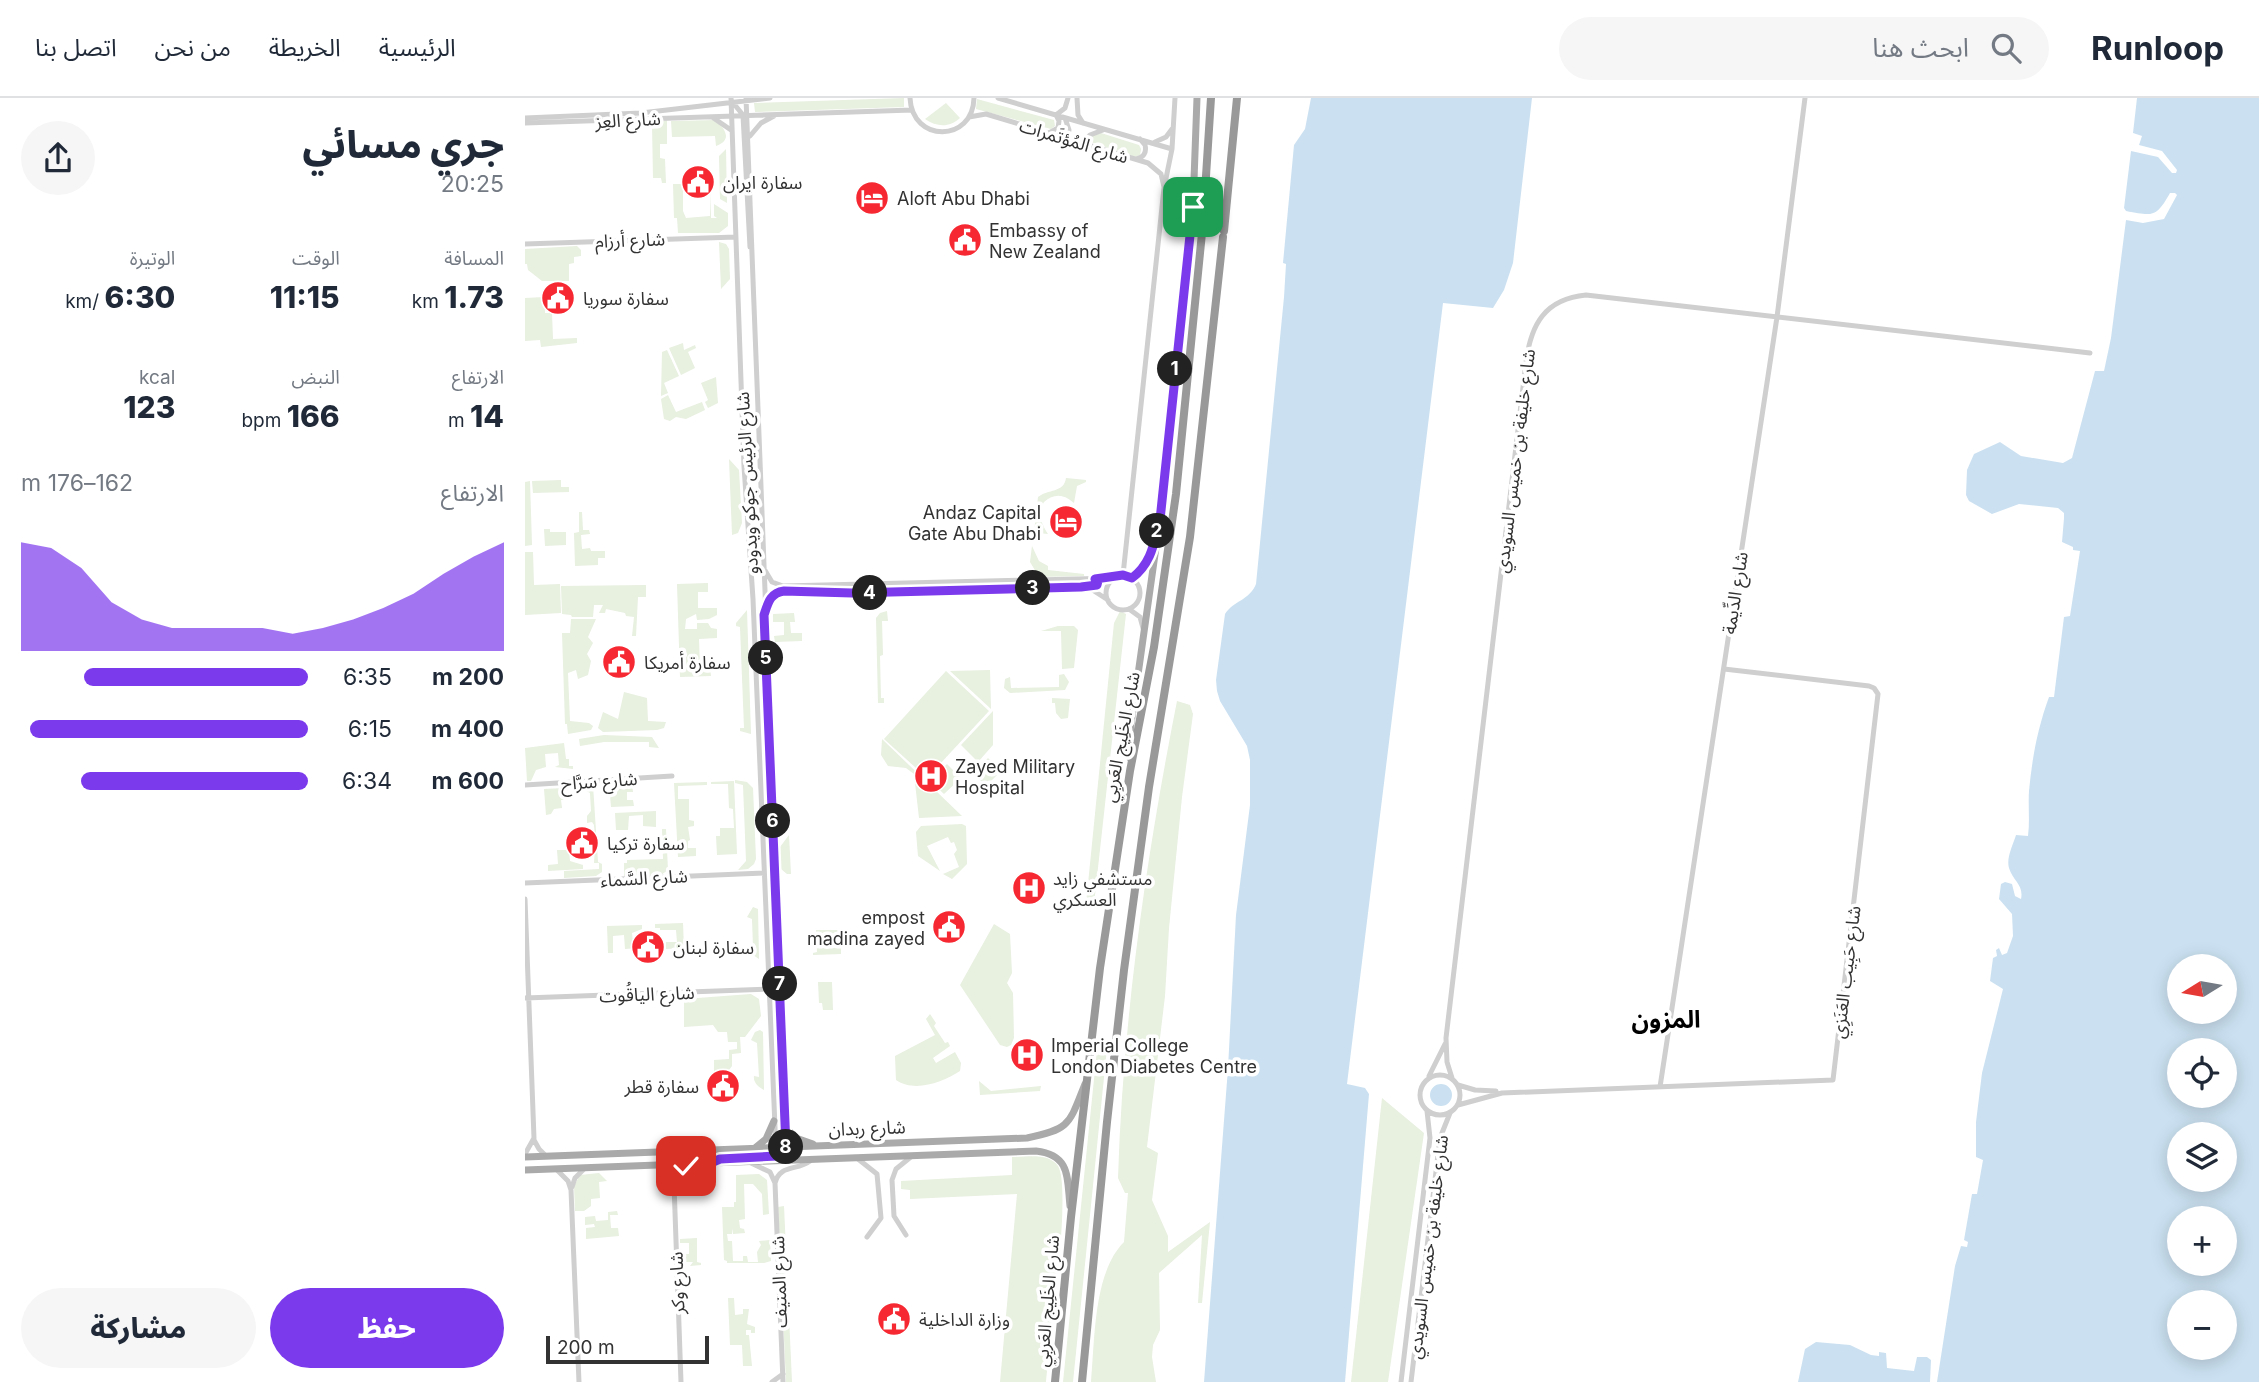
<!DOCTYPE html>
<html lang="ar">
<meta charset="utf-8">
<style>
:root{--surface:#fff;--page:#f6f6f7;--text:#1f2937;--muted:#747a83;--line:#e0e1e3;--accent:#7c3aed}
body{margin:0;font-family:Inter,"Noto Sans Arabic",sans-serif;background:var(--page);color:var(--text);direction:rtl;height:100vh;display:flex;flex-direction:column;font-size:26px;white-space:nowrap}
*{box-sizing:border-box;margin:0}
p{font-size:23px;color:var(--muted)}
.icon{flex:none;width:38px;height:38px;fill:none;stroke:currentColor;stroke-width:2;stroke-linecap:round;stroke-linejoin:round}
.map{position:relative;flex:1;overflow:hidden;direction:ltr}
.sheet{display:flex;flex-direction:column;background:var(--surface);width:525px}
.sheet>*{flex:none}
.needle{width:46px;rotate:259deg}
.controls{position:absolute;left:1642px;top:856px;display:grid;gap:14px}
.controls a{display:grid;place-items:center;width:70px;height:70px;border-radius:50%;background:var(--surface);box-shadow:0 4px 18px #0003;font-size:35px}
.scale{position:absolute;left:21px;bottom:18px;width:163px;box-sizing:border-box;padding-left:7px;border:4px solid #323232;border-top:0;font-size:19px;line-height:24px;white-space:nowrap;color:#323232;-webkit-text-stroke:5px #fff;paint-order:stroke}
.pin{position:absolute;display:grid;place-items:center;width:60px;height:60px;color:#fff;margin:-30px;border-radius:14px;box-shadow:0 4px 10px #0006}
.km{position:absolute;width:35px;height:35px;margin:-18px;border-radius:50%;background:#222;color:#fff;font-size:19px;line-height:35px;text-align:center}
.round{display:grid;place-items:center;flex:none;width:74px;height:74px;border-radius:37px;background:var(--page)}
.overview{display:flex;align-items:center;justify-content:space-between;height:119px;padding:0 21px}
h1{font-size:38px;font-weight:800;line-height:52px}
.stats{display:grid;grid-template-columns:repeat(3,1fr);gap:10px;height:119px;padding:7px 21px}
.stats div{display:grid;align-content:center}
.stats b{font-size:30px;font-weight:800}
.stats small{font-size:19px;font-weight:400}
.stats p{font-size:19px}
.chart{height:196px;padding:14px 21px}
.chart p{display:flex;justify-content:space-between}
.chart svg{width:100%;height:126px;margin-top:7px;fill:var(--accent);opacity:.7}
.cta{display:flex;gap:14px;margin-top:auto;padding:14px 21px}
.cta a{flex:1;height:80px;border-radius:42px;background:var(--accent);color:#fff;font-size:28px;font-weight:800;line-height:80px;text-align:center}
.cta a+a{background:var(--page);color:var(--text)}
ul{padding:0 21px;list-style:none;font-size:23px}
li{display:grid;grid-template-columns:112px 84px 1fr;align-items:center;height:52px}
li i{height:18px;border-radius:9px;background:var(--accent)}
header{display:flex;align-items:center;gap:42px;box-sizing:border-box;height:98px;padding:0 35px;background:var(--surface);border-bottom:2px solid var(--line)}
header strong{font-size:33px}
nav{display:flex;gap:38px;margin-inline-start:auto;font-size:24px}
.search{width:490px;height:63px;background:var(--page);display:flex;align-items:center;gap:18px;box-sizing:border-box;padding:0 24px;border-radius:38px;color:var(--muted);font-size:26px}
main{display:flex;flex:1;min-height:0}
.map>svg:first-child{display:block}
.green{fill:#e8f0e0}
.water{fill:#cbe1f1;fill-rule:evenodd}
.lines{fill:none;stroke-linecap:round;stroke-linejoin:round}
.minor{stroke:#cfcfcf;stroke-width:5}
.major{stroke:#aaa;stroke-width:7}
.highway{stroke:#999;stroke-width:8}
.route-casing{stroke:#fff;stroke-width:14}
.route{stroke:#7c3aed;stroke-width:9}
.labels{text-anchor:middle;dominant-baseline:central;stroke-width:7;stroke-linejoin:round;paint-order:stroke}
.street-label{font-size:18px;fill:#323232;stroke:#fff}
.poi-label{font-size:18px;fill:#323232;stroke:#fff;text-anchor:start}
.district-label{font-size:24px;font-weight:bold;fill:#000;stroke:#fff}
</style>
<header>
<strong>Runloop</strong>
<div class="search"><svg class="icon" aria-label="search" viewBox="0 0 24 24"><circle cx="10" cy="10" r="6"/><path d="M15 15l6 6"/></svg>ابحث هنا</div>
<nav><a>الرئيسية</a><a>الخريطة</a><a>من نحن</a><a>اتصل بنا</a></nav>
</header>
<main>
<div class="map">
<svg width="1734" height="1284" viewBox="0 0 1734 1284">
<rect width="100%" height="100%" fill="#fff"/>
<path class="green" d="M379,0V9L230,14L229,5Z
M452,1L529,22L530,28L526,31L451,11Z
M421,5L435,20C424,30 412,29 400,21Z
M142,22V46H135V60L140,61L141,85H137L136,80H128L127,26Z
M191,22C200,31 208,42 191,48L190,38L147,39L146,23Z
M576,35L614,47L616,51L615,57L609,59L563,43L569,36Z
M201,51L202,104V105L195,101L194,58Z
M148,86H158V113L161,120L185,118L186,94V120H192L189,118V106L203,115V128L194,135H153L152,120H149Z
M194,144L201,146L204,151L205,181L196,191Z
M52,148L56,152V158L49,159V165L44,166V183H17L3,172L2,166H0V151Z
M19,199L20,215H27L28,241L52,240V245L16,249L15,242L0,243V200Z
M158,245L159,252L170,247L171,250L163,254L170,270L156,277L144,250Z
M142,252L154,278L139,285L143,295L136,298L137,254Z
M191,279L193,305L183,310L180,304L183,302L176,285Z
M143,297L151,314L177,304L180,312L161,321L151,319L145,323L139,321L136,301Z
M204,361L214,372L217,425L213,435L207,437Z
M541,380L561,382V384L552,388L549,405C539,396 529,395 519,404C512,416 516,425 523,436L514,435L508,443L513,399C523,391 539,395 541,380Z
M36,382V389H44V394L8,395L7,383Z
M5,383L7,447L0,448V384Z
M54,414H57L58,432H64L65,436L56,437L57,451L65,450L66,453H80V460H73V467L50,468L49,435L54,434Z
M19,431H25V434H41V447L20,448Z
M507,448L514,463L523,468V472L559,476V478L514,479L505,464Z
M0,454H8L9,487L35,486L36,515L0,517Z
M183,485V494H173V510H192V517L184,521L172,522L171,516L161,521L160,531H172V525H183L186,530L192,531V540L174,541L175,570H185L186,578L155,579L152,486Z
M121,487V499H113L111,538H107L109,519L101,518L100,515L81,511L80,515H74L78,507H69L68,519H47L46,517L37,516L36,488Z
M222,512L226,636L215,633V630H219L215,529L211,528V525Z
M362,513L363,523H357L358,557L355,558L356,600H359V605H353L351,520L355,515Z
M595,513L601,516L569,806L565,810L561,806L589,525Z
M269,515L270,524H265L266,535H277V543L250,544L249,538L259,537V524H248V516Z
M46,521H71L63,539L68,545L62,556L66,563L63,577L53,581L51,572L43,575L45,623L64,625L68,628L66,632L43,636L42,626H40L37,535H45Z
M533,528H549L553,532L549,570L537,571L536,533H516Z
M465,572L466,611L425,573Z
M421,573L464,613L402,680L359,641Z
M539,576L544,584L540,592L485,595L479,590L480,581L485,579L486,590L534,589V577Z
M99,594L122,600L123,623L141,624L139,630L132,632L78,634L73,630L78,614L93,621Z
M527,600L545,601L543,620L536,621L531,615L530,605H527Z
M652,603L665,607L668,616L657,699L644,830L640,898L622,1049L633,1055L627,1102L643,1138V1154L685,1124L677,1205H673L677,1137L634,1175L635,1232L628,1247L627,1259L631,1284H566C570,1243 568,1175 599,1144L603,1095H600L593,1080C598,920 621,760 652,603Z
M468,613V647L453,664L436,647Z
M79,637L127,639L134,650L124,649V644H79L55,648L54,641Z
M357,641L437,718L394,720L389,676L381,670L363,668L356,657Z
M39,645L41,661H44V668H48V671L30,669L34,667L33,655L20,656L21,669L11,672L6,683H2L0,650Z
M463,660L476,673L461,688L448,675Z
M422,666L436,680L419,696L405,683Z
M210,682L222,684L228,690L231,761L229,766L223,771L213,772L221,763L218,687L210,685Z
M209,683L212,756L192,757L191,738H195V730H209L208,711L204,710L203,686H186V684Z
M182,684V687L153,688V701H164V722L169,723V728L163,729L165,742L163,743V750H171V758L153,759L149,685Z
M84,686H107L108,694H102V702H108L109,708L86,709Z
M68,687L73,764L77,766V774L71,778L39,780V773L74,771V765H69L70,748H65V740L70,739L69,727L67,724L62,725V718L66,713L65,695L58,691V688Z
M39,690L40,702H36L37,710L29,711L26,716L21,717L19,691Z
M131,713V729L118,728V717L104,718L103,732H91L90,715Z
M437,726L441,728L442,766L427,781L418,776L434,769L429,756L432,752L429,744L426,745L423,739L402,748L415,773L393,758L391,734L396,728Z
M137,731H141L143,772L136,777L99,778V765H102V762L138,761Z
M264,737L266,776H262L256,771L255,749Z
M32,752H44L45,763L58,767V771L23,773V767L33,766Z
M228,809L233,811L234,861L225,855L222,849H228L227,821L222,819Z
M158,825L159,850L141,851V844H152L151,832H135V830H130V826Z
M469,826L485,836L487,875L482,885L488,895L489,940L486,947L482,949L475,947L435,887Z
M117,827V831L107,835L108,844H111L112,850L100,851L99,837L88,838V855H83L82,828Z
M291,832H316V856L288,857V855L292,854Z
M293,884H307L308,912H298L297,905H294Z
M226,896L234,901L236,918L220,939H215L216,955L207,956V968L204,972L189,973V962L204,961V952L212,951V944H203L202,934H193L188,927L159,929V901Z
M405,916L411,925L409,928L420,945L423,944L425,948L408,960L411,965L430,954L436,965L435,973C418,984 390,995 371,982L370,958L410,937L401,921Z
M235,932L238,934L239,992C233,989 228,984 229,978L234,979L232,945L226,942L230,934Z
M582,950L548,1284H538L572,952Z
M454,983L466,993L516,988L515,993L455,997Z
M857,1000L899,1035L863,1284H826Z
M487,1059C501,1059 524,1054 533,1068C547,1091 524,1249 521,1284H475L492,1096L385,1101V1092L376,1091V1083L487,1077Z
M74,1075L82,1083L74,1084L75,1100L66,1101V1108L59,1113H50L49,1088L55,1077Z
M234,1076L242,1082L244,1116L238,1117L237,1096L228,1086H219L220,1121L214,1122L215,1130L219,1131L220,1135L208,1136L207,1130V1136H202L203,1143H207L208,1163H218V1158H222L223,1164H233L232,1154L236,1147L234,1143L245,1142L246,1163L239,1165H202V1163L199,1162L197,1109H209V1104H211V1077Z
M259,1108L267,1284H261L253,1109Z
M92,1113L93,1117H85L86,1130H93L94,1138L61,1141V1130L70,1129L69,1126L60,1127V1119L70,1118L71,1123L83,1122V1114Z
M172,1140V1164L176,1165V1167L165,1168L168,1164H156L155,1156H164V1145H155V1141Z
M203,1200H209L210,1217L218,1216V1211H224L222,1226L230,1229V1235H226V1232H221V1237H224L227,1268H218L217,1247H205Z"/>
<path class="water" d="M786,0H1007L988,165L979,192L968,210L918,205L822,986L840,990L844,996L820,1284H679L703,970L711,817L725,707V662L722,648L695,603L692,593L691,582L700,516C708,503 725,502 731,486L759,199L761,166L758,165L769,47L780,31Z
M1612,0H1734V1284H1412L1430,1168L1436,1148L1442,1149L1443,1144L1439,1142L1447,1096H1452L1458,1062L1451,1059V1024L1457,975L1478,891L1465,883L1468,860L1472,858L1471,852L1474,850L1477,857L1482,855L1488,838L1487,816L1474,801L1476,786L1480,784L1487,786L1490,798L1496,801C1499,787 1488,783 1484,770C1481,760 1488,747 1491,737L1503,738C1505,723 1503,708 1504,693C1507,660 1513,629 1524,599H1529L1539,519L1545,518L1555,453L1548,452V449L1537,444L1539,420V415L1533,410L1494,406L1467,416L1444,403L1441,397L1442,372L1449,356L1475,344L1496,358L1538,365L1547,360L1570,273H1579L1586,240L1601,122L1618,125L1639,121L1652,97L1650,95H1645C1631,120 1628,118 1601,113L1599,110L1606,53L1633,59L1647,75H1651L1652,72L1637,53L1614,47L1617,38L1608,35ZM1699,868V914H1654V868ZM1699,952V998H1654V952ZM1654,1036H1699V1082H1654ZM1699,1120V1166H1654V1120ZM1699,1204V1250H1654V1204Z
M905 997a11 11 0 1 1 22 0a11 11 0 1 1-22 0Z
M1291,1244L1325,1247L1346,1257L1354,1258V1254L1361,1255L1362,1270L1389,1273L1392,1259H1402L1406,1262L1405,1284H1273L1280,1251Z"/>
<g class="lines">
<path class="minor" d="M206,0L219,368L228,501L251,1053
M221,0L262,1063
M385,0C387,45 448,45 449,0
M473,0L647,51
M552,0L553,17L558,25
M209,6L218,17L225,149
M187,19L206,32
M444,19L461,16L623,65L636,76L639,89
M0,20L116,15L245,0
M540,20L544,32L542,41
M0,25L387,12
M524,35L533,30L534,23L531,17L540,10L543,0
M225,38L236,25L249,18
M630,44L641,39L647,31
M557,45L565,37L578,32
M611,61C618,60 622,55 620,47L615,41
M0,146L211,139
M238,469L247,484L258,488L590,480
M598,477L639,90L647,51L650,0
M581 495a17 17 0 1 1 34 0a17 17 0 1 1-34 0Z
M607,480L620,469L628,448
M604,511L615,519L618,530
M241,512L248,497L259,493L327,495L550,489L566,491L583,502
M0,687L147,678
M0,785L239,775
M0,801L9,1040L0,1056
M0,900L243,891
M895 997a20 20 0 1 1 40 0a20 20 0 1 1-40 0Z
M904,978L920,946
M927,980L922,964L921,940L1001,264C1006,226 1020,201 1061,197L1565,255
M933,987L950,992L971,993
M1135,989L1252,219L1280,0
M933,1007L977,995L1308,982L1353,596L1349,590L1344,588L1199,571
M9,1042L14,1051L21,1058
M333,1061L352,1076L356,1120L342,1139
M226,1065L245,1074L250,1085
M133,1069L143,1076L149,1086
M32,1072L43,1083L46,1092L54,1284
M47,1089L50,1080L59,1071
M381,1137L369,1118L367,1082L371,1071L387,1058
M156,1284L149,1086L153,1075L161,1068
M247,1284L258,1276
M258,1284L250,1085C255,1066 272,1073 285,1063
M876,1284L905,1040L902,1013
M886,1284L915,1040L925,1015"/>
<path class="major" d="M605,660L606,626L635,421L668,109L672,0
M261,1030L271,1040L288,1046
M230,1050L241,1041L249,1023
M0,1059L502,1040C546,1031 544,1026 560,986
M184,1065C204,1054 249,1068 261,1049
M0,1072L511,1053C546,1057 542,1080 545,1108"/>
<path class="highway" d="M699,133L712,0
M530,1284L546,1119L575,870L605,673L629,549L651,396L678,125L686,0
M557,1284L582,1024L599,872L624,689L665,439L698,139"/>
</g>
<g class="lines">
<g class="route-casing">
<path id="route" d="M161,1068L181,1067L195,1061L252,1058L261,1049L239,517C243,505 245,495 259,493L327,495L556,489L572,487L573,483L570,481L598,477L607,480C627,465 629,444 635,422L668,109"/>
</g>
<use href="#route" class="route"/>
</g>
<defs>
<g id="civic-disc" transform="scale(1.75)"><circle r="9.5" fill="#f62832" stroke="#fff"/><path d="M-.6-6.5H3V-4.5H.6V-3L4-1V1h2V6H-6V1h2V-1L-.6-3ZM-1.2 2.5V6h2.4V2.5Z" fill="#fff"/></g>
<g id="hotel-disc" transform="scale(1.75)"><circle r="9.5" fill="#f62832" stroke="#fff"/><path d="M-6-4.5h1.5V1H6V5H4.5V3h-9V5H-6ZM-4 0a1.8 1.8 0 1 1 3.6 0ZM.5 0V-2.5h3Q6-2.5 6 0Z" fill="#fff"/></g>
<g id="hospital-disc" transform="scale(1.75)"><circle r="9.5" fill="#f62832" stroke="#fff"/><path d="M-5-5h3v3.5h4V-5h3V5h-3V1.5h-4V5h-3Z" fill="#fff"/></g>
</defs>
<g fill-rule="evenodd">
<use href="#civic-disc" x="173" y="84"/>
<use href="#hotel-disc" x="347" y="100"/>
<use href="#civic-disc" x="440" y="142"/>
<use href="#civic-disc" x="33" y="200"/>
<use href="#hotel-disc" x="541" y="424"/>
<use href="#civic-disc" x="94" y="564"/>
<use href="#hospital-disc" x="406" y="678"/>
<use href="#civic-disc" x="57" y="745"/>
<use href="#hospital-disc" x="504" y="790"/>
<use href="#civic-disc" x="424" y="829"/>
<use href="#civic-disc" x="123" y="849"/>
<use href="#hospital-disc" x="502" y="957"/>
<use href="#civic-disc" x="198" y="988"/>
<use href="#civic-disc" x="369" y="1221"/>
</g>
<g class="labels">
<g class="street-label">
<text transform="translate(103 22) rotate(-3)">شارع العِز</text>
<text transform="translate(549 43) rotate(17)">شارع المُؤتَمرات</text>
<text transform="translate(105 142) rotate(-2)">شارع أرزام</text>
<text transform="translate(990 363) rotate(-83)">شارع خليفة بن خميس السويدي</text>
<text transform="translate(222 385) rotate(-93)">شارع الرئيس جوكو ويدودو</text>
<text transform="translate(1210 495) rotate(-81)">شارع الدِّيمة</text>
<text transform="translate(596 639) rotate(-79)">شارع الخَلِيج العَربِي</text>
<text transform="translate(74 683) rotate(-4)">شارع سَرَّاح</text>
<text transform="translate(119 780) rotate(-3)">شارع السَّماء</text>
<text transform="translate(1321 874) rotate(-83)">شارع حَبِيب العَنَزِي</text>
<text transform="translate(122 896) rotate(-2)">شارع الياقُوت</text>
<text transform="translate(342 1030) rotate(-2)">شارع ربدان</text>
<text transform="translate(903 1149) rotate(-83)">شارع خليفة بن خميس السويدي</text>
<text transform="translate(254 1184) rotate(-92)">شارع المنيف</text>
<text transform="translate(152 1185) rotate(-92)">شارع وكر</text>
<text transform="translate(522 1203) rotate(-85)">شارع الخَلِيج العَربِي</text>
</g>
<g class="poi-label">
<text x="198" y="84">سفارة ايران</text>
<text x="372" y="100">Aloft Abu Dhabi</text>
<text x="464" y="132">Embassy of<tspan x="464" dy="21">New Zealand</tspan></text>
<text x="58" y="200">سفارة سوريا</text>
<text x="516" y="414" text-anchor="end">Andaz Capital<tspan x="516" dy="21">Gate Abu Dhabi</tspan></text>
<text x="119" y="564">سفارة أمريكا</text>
<text x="430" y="668">Zayed Military<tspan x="430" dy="21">Hospital</tspan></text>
<text x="82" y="745">سفارة تركيا</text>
<text x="528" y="780">مستشفي زايد<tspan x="528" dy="21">العسكري</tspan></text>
<text x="400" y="819" text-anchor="end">empost<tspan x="400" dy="21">madina zayed</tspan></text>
<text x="148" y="849">سفارة لبنان</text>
<text x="526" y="947">Imperial College<tspan x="526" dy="21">London Diabetes Centre</tspan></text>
<text x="174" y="988" text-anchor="end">سفارة قطر</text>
<text x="394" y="1221">وزارة الداخلية</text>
</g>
<g class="district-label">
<text x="1141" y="921">المزون</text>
</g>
</g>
</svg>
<div class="controls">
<a><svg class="needle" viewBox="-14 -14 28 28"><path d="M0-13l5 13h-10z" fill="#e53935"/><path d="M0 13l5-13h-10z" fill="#747a83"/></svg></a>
<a><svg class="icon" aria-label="locate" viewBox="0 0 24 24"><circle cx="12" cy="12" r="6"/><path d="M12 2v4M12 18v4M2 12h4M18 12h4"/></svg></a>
<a><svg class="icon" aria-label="layers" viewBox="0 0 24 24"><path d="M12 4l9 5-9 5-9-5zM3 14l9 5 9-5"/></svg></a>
<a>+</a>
<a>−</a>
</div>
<div class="scale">200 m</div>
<div class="pin" style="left:668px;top:109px;background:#1e9e55"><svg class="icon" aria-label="arrive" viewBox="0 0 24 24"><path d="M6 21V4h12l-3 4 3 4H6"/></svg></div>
<div class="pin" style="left:161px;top:1068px;background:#d93025"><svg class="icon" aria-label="check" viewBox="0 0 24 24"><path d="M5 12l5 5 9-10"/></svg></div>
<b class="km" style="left:650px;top:271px">1</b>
<b class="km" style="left:632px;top:433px">2</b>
<b class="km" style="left:508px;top:490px">3</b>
<b class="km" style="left:345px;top:495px">4</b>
<b class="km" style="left:241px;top:560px">5</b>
<b class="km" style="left:248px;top:723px">6</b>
<b class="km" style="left:255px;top:886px">7</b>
<b class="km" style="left:261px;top:1049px">8</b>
</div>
<section class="sheet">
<div class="overview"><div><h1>جري مسائي</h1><p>20:25</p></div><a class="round"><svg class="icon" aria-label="share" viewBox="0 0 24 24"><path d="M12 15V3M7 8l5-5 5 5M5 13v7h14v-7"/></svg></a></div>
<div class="stats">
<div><p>المسافة</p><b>1.73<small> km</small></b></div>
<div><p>الوقت</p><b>11:15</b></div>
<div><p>الوتيرة</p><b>6:30<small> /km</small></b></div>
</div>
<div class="stats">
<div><p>الارتفاع</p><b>14<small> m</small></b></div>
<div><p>النبض</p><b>166<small> bpm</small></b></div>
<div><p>kcal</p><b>123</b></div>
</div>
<div class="chart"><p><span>الارتفاع</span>162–176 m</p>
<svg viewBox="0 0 160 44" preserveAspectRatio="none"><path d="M0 44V6L10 8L20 15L30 27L40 33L50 36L60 36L70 36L80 36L90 38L100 36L110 33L120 29L130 24L140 17L150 11L160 6V44z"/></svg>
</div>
<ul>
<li><b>200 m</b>6:35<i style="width:78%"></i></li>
<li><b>400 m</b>6:15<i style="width:97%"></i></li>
<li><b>600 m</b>6:34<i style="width:79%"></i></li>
</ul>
<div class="cta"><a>حفظ</a><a>مشاركة</a></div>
</section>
</main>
